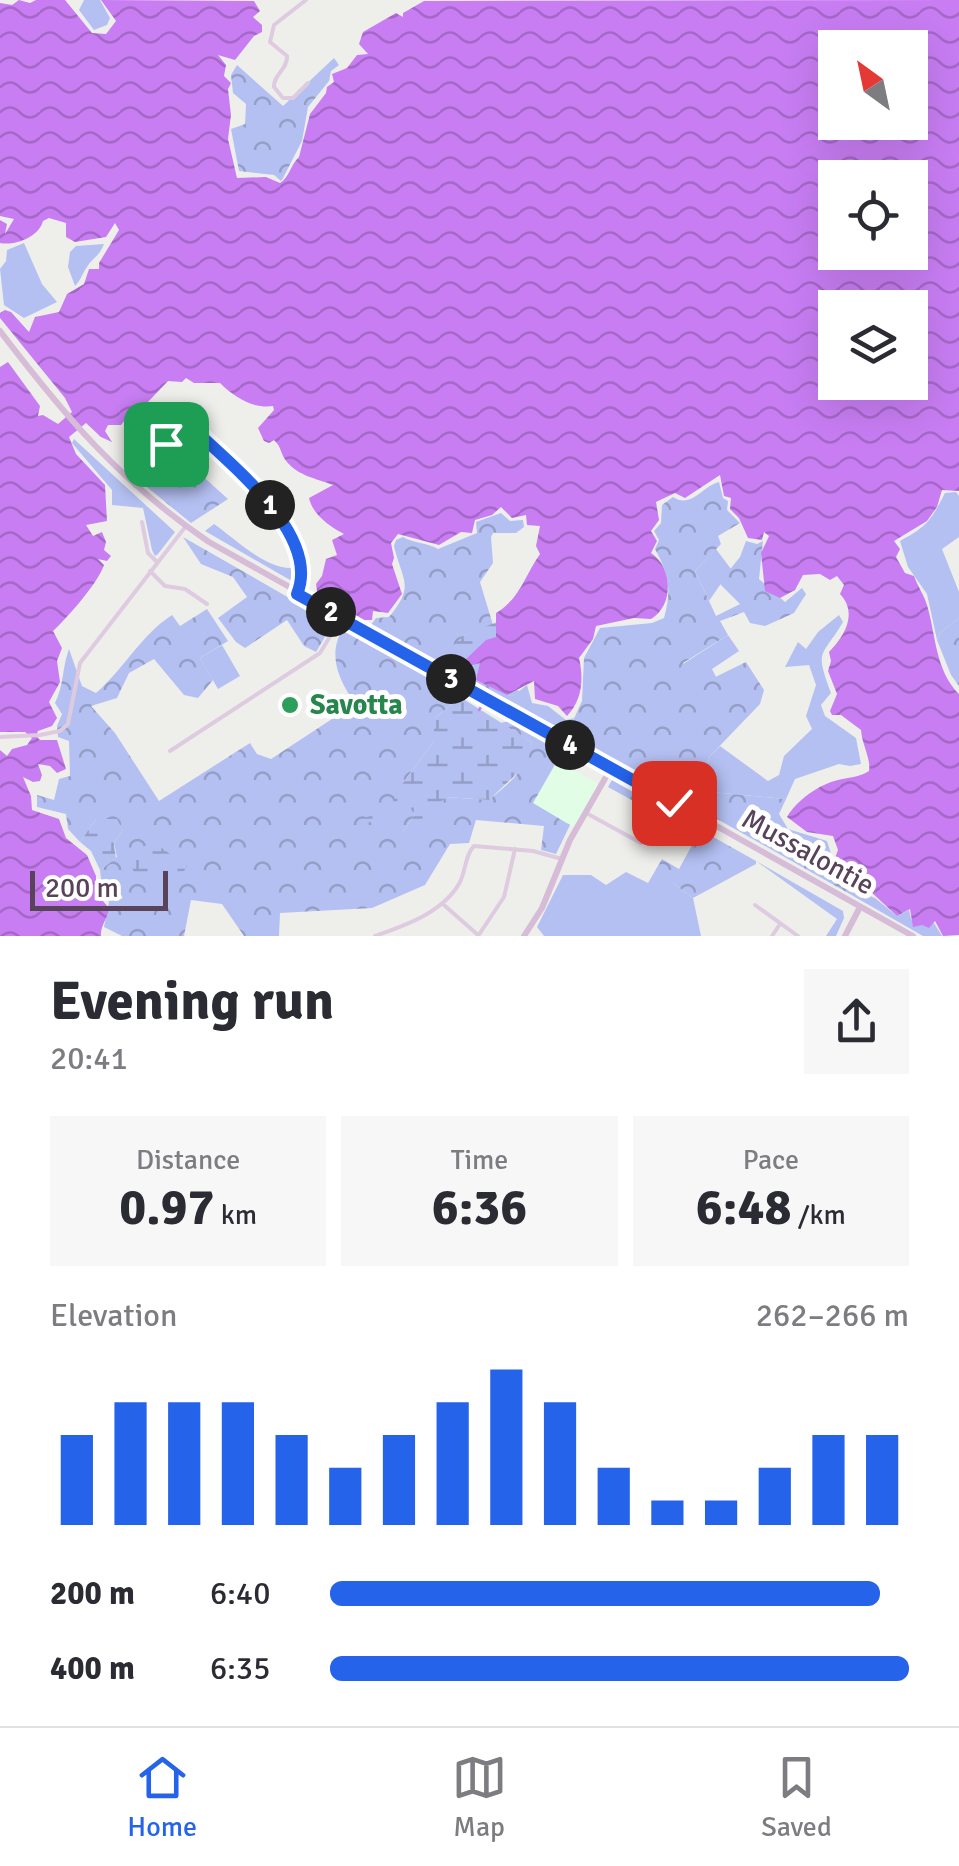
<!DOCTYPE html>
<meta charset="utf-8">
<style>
:root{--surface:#fff;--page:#f7f7f7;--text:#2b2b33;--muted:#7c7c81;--line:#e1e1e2;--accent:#2563eb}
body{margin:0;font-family:Signika,sans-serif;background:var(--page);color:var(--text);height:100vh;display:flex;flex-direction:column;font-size:38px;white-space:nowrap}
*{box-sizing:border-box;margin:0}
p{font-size:32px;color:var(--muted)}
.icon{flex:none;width:55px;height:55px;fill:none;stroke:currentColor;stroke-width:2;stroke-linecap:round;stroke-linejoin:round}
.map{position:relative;height:936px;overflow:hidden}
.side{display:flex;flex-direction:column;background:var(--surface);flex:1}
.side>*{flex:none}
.needle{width:65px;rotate:327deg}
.tools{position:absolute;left:818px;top:30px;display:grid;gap:20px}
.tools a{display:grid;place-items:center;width:110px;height:110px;border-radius:0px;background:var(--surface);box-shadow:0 10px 40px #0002;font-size:50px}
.scale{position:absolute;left:30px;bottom:25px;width:138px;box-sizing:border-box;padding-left:10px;border:5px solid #59435b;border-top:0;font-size:28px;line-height:35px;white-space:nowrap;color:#59435b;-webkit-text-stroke:8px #fff;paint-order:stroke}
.pin{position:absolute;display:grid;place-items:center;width:85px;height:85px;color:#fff;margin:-42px;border-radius:20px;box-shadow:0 5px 15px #0006}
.km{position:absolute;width:50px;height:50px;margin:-25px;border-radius:50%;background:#222;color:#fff;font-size:28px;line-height:50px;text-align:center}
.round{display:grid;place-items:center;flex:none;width:105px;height:105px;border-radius:0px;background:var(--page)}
.overview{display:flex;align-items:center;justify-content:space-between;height:170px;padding:0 50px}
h1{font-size:55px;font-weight:700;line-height:75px}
.metrics{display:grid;grid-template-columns:repeat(3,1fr);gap:15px;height:170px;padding:10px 50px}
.metrics div{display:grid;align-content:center;border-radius:0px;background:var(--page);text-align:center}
.metrics b{font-size:50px;font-weight:700}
.metrics small{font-size:28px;font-weight:400}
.metrics p{font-size:28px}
.chart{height:280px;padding:20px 50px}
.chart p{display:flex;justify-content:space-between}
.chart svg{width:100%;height:180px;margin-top:10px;stroke:var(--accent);stroke-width:6}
ul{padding:0 50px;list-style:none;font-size:32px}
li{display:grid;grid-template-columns:160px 120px 1fr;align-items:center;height:75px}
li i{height:25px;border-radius:12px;background:var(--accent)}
.tab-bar{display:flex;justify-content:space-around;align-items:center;height:140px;border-top:2px solid var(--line);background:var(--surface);font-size:28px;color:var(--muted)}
.tab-bar a{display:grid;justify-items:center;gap:5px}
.tab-bar .selected{color:var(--accent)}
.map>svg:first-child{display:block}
.commercial{fill:#e1fde5}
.grass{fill:#b4c0f2}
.forest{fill:url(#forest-crowns)}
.wetland{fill:url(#wetland-marsh)}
.water{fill:url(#water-waves);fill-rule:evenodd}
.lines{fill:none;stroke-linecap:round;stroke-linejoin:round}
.stream{stroke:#c87df3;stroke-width:2.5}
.street{stroke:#decbe0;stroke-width:4}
.secondary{stroke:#d6bcd7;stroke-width:6}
.route-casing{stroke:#fff;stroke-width:20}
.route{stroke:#2563eb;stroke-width:12}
.leisure-dot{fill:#2e9e5b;stroke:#fff;stroke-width:4}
.labels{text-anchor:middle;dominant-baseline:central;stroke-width:10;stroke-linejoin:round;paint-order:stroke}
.leisure-label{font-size:28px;font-weight:bold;fill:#27864d;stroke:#fff;text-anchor:start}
.street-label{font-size:28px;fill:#59435b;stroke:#fff}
</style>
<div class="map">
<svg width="959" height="936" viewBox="0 0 959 936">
<defs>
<pattern id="forest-crowns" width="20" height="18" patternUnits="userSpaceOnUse" patternTransform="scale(2.5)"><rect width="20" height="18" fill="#b4c0f2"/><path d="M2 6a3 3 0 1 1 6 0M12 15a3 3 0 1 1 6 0" fill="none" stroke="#959ec7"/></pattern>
<pattern id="wetland-marsh" width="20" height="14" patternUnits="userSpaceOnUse" patternTransform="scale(2.5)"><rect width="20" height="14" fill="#b4c0f2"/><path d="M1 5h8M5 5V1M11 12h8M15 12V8" fill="none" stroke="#959ec7"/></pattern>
<pattern id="water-waves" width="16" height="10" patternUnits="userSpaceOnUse" patternTransform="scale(2.5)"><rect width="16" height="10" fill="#c87df3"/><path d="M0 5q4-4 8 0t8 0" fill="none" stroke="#a568c8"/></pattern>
</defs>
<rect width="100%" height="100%" fill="#eeefeb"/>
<path class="commercial" d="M557,761L599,784L573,827L532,803Z"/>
<path class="grass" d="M84,0H100L110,18L107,25L94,30L79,10Z
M24,243L42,284L57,302L24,318L4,305L0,269L6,261L7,250Z
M104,244C99,257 93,257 87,267C82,274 81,280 75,286L68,267L70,252L76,246Z
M74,439L175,532L158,554L155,556L152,550L143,508L112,505V490L72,443Z
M956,492L959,496V537L942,549L959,592V618L940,633L937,640L927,594L908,567L900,541C928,526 931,520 945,493Z
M214,524C237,540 270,574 299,567L297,584L205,531Z
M716,549L731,569L709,601L695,571Z
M839,615L843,622C822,658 814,648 831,693L821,705L825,716L856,738L861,764L850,766L839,764L795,779L786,799L701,791L710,756L720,746L768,781L779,775L784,756L812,729L806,716L816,685L809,665L785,667L798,642L806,649L818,632Z
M728,635L739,651L712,669L716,677L698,686L683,664Z
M222,645L240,676L218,689L200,658Z
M527,685L532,703L548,706L566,720L574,718L567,734L491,696L493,692L513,696Z
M756,861L843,911L844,918L836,936H826L837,919Z
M626,872L648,883H673L693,898L701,936H544L537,927L563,875H591L606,885Z
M843,885L875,898L897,916L909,910L911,919L917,925L934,923L942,936H923L848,893Z"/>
<path class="forest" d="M334,58L339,65L331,71L329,81L308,107L302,141L283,178L281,181L274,175L239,171L231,129L245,124L246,104L233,93L231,75L237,65L283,106Z
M159,462L171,476L188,463L228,499L191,523L142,483Z
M719,482L723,498L728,501L727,510L740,523L718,536L721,544L695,571L716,616L740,604L719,583L740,557L746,541L757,544L763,541L759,579L785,602L802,588L806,594L794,613L765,626L750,623L744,612L720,621L728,635L683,663L699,685L746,662L764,690L760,704L710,756L701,791L786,799L779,814L788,829L827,841L838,876L848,893L567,734L582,701L584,658L600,628L652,623L664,618C672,589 669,575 655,549L659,540L654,531L661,523L662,505L673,497C692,509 702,486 719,482Z
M501,513L510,521L523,520L524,527L516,533H493L491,537L493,563L480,582L493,625L463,636L460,658L464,669L472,671L471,683L370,626L376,618L389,617C415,585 403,583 394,546L396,540L403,537C415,544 426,542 438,549L477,533L476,522Z
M183,537L326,619L329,630L316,652L304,646L287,620L245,648L236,642L218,618L247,597L233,577L201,564Z
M207,609L228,641L200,658L213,680L198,698L184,695L154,659L129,673L117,698L91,706L115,733L159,801L250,743L257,754L271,759L332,719L327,711L350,696C336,674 329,651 343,629L445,686L460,697L434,719V741L403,783L415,814L403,832L446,797L489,800C512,781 525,771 532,742L500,723L510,721L577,760L574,770L557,761L533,803L570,825L556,854L541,850L544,826L476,820L469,843L450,844L425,885L372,908L280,913L279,936H244L222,904L191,900L184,936H122L104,927L109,902L103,896L100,870L117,857L114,843L123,830L96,819L80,842L68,829L66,814L37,807V795L54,800L59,779L70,776L69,741L58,737L57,726L62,714L55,703C64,685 62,668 69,649L82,686L96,693C124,669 141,635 172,615L180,626Z
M959,618V686L951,675L937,640L940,633Z
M612,780L756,861V864L693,898L673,883H648L662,859L679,869L697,836L608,787Z"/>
<path class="wetland" d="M499,621L492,683L520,691L513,696L500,695L471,683V672L464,669L452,647L463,636Z
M460,697L532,742L527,764L489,800L446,797L435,807L429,832L406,839L403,832L415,814L403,801L386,817L364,824L358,820L388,810L403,783L434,741V719Z
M96,819H117L123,830L114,843L116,858L100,870L91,851L80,842Z
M156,844L187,866L184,871L157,875L134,872L130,864L144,846Z"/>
<path class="water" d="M19,0L30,3L36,0H65L92,33L106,34L116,21L101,0L254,1L260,11L253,17L262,25V32L254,36L235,60L218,55L226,65L224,76L231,83L228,89L231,115L228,139L237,178L266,177L280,183C289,178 291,164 299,157L310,114L326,93L327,87L334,82L332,74L347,68L357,55L368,54L359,44L363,32L396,13L403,17V13L424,1L959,0V491L942,490L937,507L927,521L894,541L900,549L896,557L905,573L914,576C918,587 924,595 927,605C936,635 935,670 959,694V935L943,936L935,921L929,928L922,925L913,927L910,909L897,916L870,891L847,884L835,858L838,850L833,836L807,832L787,817C797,800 818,785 838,780C850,777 860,777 869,771C871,758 862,745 861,730L841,715H832L830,711L837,694L828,671L831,661L829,652C845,636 858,613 840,594L844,585L837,576L830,580L820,574L803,575L795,590L780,598L765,591L761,553L769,536L764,532L762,540L748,538L739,518L730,509L731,498L724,496L720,475L685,498L675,493L656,502L659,520L651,531L657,541L651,553C673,567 674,606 651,619L634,618L596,626L593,639L579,658C584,679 582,701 567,716L558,706L535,699L534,681L507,695L476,680L480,663L469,666L463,662L486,640L496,637V613C520,599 525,575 540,554L536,546L540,526L527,525L526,515L512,518L501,507L492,515L475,520L472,533L461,532L439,545L398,534L391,543L394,558L392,564L402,594L388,613L373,611L372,620H363L317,591L316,584L322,576L326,559L337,555L332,540L344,534C329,526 313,515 309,498L333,485C315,478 299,476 287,462C280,454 282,447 274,440L269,443L264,441L258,428L274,410L273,406C253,409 234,397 220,383H194L186,378L182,382L168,381L147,403H139L121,425H108L105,431L112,442L101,437L86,423L69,437L76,454L105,485L107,521L86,525L93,536L102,532L106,542L104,550L111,556L107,561L98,559L104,565C98,583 68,617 53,631L62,648L57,661L60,682L49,702L57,718L52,726L38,731L36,736L40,740H57L66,769L57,773L50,766L38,764L42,775L40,781L33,782L23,777L31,796L32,810L59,819L66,838L87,855L96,876V893L109,908C108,918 100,926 101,936H0V750L7,756L12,749L27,745L32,738L25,732H0V367L8,362L40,406L38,416L43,415L58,424L72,412L65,398L0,318V313L5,310L11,312L29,332L35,317L59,312L67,294L84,284L89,269H99V263L119,230L115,223L106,237L75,242L66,237V223L49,218L43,221C39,237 15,246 0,243V220L7,224L5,234L14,219L0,216V3L12,5ZM835,48H910V122H835ZM835,178H910V252H835ZM835,308H910V382H835Z"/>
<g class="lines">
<path class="stream" d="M479,710L481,707"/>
<path class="street" d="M306,0L274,25L270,42L287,56C288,69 273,75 274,87L283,98H293L308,83
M135,486C150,464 166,431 198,433C234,466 319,536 298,591
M142,522L148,553L157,562
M150,571L165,586L185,589L207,604
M0,737L40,735L60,731L68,724L80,663L186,526
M170,751L320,653L341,618
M588,814L641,843
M444,905L478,935
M755,905L798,936
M375,936C406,925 444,912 460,882C466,870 465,855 474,846L533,851L562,859
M478,936L504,897L515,849
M772,936L780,924"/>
<path class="secondary" d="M0,331C65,416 119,481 209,542L913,936
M524,936L542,908L570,840L611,768
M845,936L860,907"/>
</g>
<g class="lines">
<g class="route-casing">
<path id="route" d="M166,444L189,432L198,433C234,467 321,537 297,594L674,803"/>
</g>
<use href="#route" class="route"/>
</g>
<circle class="leisure-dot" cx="290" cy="705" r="10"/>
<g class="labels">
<g class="leisure-label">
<text x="310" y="705">Savotta</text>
</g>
<g class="street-label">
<text transform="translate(808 852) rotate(29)">Mussalontie</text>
</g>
</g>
</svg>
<div class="tools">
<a><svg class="needle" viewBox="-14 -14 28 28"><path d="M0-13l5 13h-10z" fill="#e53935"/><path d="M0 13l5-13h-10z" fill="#7c7c81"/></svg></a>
<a><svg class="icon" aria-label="locate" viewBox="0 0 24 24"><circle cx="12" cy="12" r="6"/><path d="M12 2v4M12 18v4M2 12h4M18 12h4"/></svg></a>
<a><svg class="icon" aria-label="layers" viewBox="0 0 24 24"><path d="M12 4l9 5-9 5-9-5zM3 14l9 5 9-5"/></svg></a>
</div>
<div class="scale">200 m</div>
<div class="pin" style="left:166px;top:444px;background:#1e9e55"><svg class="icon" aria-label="arrive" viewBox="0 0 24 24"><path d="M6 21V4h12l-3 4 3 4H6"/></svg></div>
<div class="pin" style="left:674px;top:803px;background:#d93025"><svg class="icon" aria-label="check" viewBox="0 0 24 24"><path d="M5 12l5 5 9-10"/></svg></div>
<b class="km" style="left:270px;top:505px">1</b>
<b class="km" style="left:331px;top:612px">2</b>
<b class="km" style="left:451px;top:679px">3</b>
<b class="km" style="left:570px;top:745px">4</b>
</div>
<section class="side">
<div class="overview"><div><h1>Evening run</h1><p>20:41</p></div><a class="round"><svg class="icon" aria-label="share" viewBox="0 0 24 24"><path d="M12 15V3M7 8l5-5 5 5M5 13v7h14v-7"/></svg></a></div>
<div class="metrics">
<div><p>Distance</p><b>0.97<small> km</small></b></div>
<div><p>Time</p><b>6:36</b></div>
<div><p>Pace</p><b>6:48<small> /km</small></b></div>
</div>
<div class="chart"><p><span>Elevation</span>262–266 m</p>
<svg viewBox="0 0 160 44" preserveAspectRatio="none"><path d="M5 44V22M15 44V14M25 44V14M35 44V14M45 44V22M55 44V30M65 44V22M75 44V14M85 44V6M95 44V14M105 44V30M115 44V38M125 44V38M135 44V30M145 44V22M155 44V22"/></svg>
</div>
<ul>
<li><b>200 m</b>6:40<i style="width:95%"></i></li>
<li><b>400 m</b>6:35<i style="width:100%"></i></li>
</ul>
</section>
<nav class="tab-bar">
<a class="selected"><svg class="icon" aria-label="home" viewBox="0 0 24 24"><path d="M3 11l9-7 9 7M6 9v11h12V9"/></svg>Home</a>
<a><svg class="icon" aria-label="map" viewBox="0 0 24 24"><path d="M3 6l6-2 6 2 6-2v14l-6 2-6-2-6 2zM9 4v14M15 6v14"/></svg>Map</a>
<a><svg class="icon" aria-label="saved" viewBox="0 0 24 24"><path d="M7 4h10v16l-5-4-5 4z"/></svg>Saved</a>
</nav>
